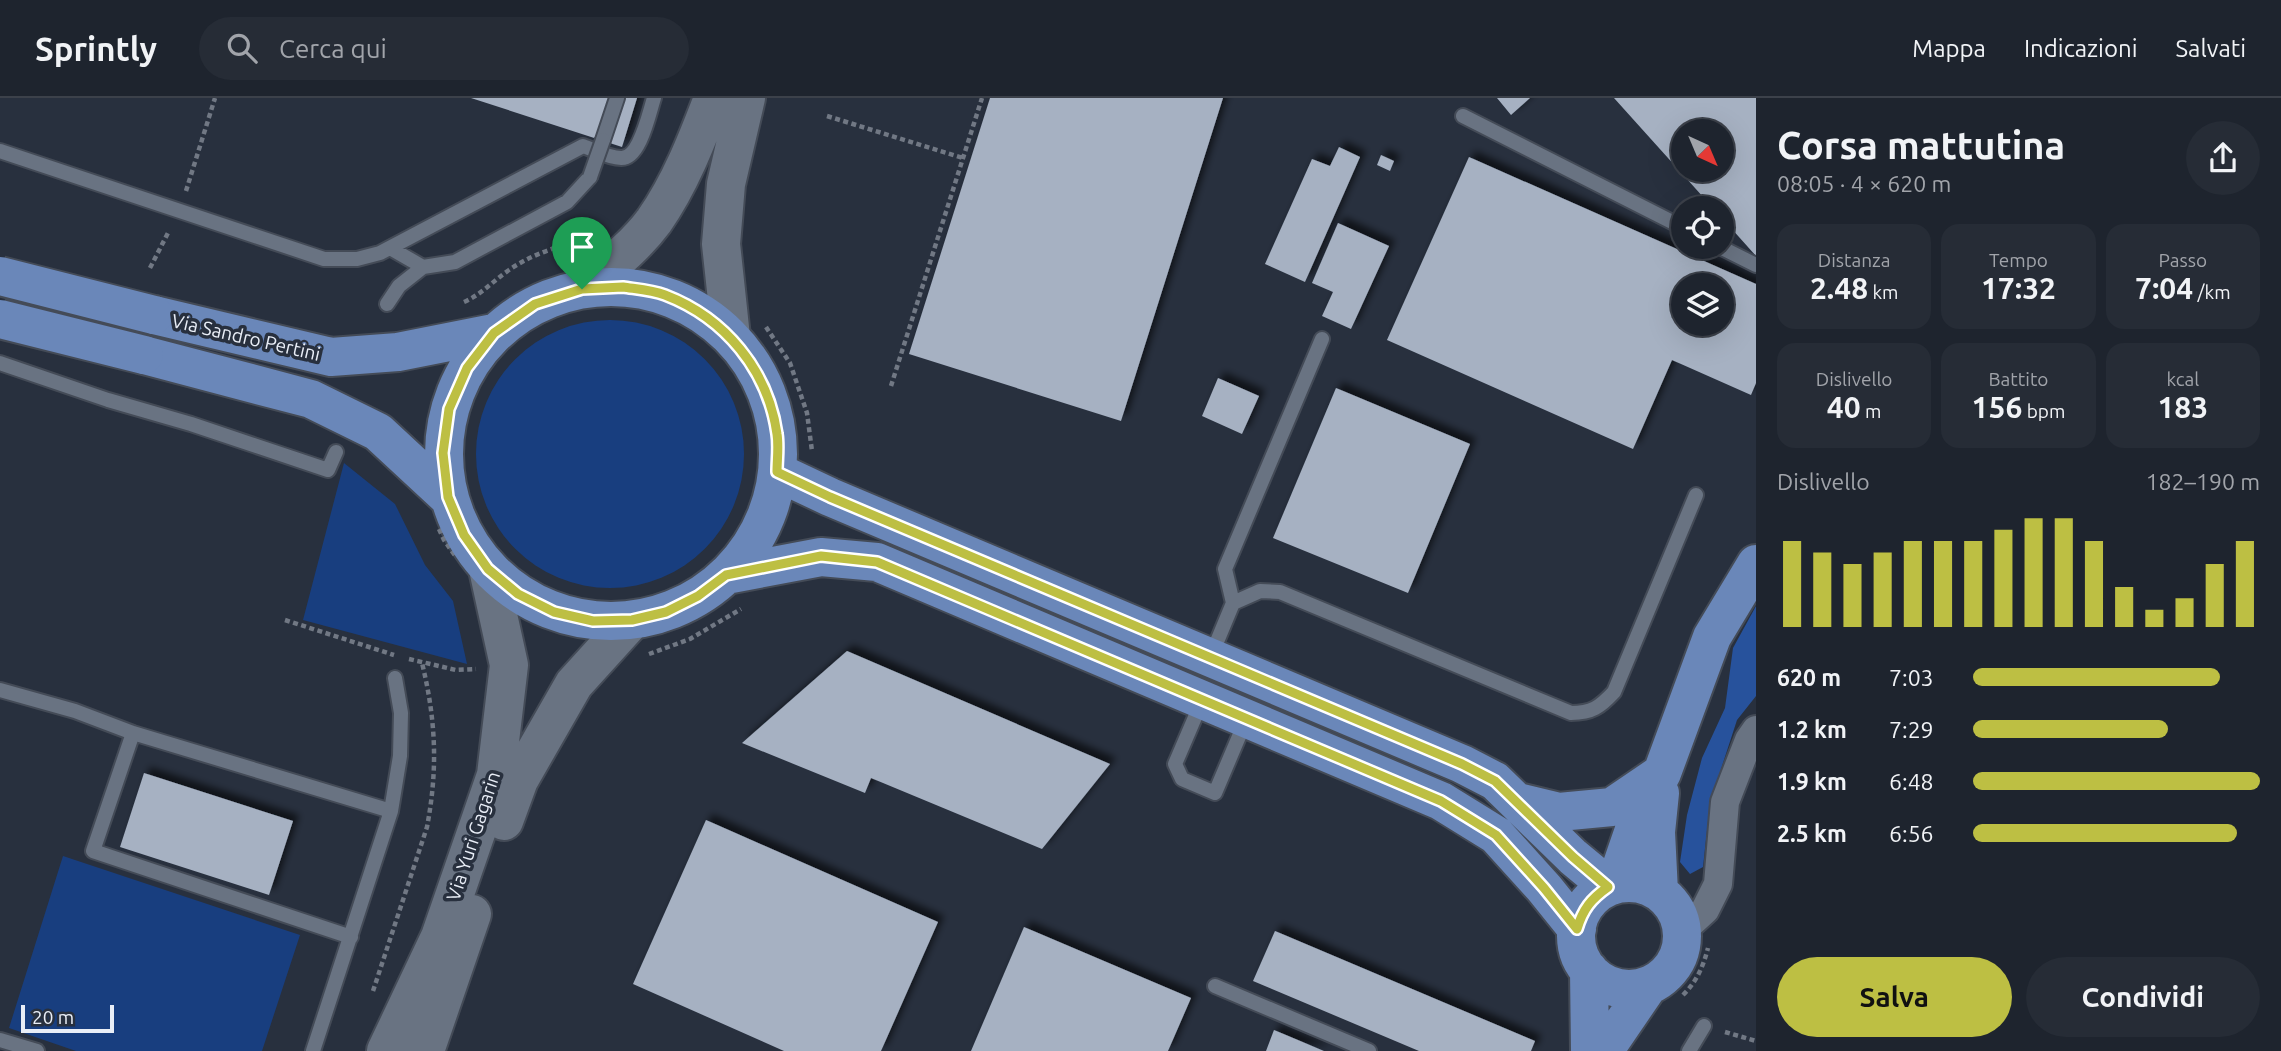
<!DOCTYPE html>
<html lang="it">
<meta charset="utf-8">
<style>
:root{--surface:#1e242e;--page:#262c36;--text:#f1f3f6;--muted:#a1a4aa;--line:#3c414a;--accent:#bdbf43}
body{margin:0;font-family:Ubuntu,sans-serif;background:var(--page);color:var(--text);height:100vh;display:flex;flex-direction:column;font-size:26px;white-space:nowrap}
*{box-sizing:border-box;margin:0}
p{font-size:23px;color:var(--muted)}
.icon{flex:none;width:38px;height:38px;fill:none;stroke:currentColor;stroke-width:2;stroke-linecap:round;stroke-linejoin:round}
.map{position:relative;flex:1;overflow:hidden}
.side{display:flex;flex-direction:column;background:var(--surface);width:525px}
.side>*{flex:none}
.needle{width:46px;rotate:136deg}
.fabs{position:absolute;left:1671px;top:21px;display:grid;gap:14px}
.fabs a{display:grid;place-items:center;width:63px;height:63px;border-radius:50%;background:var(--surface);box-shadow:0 7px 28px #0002,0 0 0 2px var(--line);font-size:35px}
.scale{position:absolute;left:21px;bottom:18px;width:93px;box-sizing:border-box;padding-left:7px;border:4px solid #e9eef7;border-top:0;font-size:19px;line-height:24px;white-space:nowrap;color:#e9eef7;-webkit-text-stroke:5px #28303e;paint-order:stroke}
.pin{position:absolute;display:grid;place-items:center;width:60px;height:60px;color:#fff;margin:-72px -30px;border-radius:50% 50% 50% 0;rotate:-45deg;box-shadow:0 0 7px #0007}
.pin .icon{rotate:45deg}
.round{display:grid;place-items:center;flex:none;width:74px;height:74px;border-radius:37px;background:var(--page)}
.head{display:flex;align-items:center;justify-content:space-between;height:119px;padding:0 21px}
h1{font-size:38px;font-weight:600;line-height:52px}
.figures{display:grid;grid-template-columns:repeat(3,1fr);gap:10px;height:119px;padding:7px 21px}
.figures div{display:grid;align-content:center;border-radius:18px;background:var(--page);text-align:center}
.figures b{font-size:30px;font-weight:600}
.figures small{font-size:19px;font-weight:400}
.figures p{font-size:19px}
.chart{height:196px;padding:14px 21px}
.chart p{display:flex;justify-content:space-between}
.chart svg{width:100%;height:126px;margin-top:7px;stroke:var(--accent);stroke-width:6}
.button{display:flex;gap:14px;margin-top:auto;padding:14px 21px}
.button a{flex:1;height:80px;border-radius:42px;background:var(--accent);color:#111;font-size:28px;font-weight:600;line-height:80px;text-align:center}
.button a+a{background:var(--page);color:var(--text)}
ul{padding:0 21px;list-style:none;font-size:23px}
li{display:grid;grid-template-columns:112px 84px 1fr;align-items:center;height:52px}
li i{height:18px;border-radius:9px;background:var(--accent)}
header{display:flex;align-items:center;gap:42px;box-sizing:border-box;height:98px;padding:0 35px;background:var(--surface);border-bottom:2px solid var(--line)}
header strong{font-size:33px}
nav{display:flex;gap:38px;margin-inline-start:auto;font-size:24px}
.search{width:490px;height:63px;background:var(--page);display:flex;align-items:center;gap:18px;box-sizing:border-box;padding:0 24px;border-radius:38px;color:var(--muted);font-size:26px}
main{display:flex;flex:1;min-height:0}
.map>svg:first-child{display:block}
.green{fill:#183e7f}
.forest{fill:#27529c}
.building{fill:#a6b1c2;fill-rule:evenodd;filter:url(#shadow)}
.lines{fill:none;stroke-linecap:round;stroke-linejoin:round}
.lane-casing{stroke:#444b57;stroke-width:18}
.street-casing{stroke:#444b57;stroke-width:32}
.secondary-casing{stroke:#444b57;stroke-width:42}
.primary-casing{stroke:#444b57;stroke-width:42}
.path{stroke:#717884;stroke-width:4.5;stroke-dasharray:5 3.5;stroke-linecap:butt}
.lane{stroke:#697382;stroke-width:14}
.street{stroke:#697382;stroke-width:28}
.secondary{stroke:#697382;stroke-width:38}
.primary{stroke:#6a87b9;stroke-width:38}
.lane-bridge-casing{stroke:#444b57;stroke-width:18;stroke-linecap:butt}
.primary-bridge-casing{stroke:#444b57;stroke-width:42;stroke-linecap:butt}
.lane-bridge{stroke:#697382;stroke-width:14}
.primary-bridge{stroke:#6a87b9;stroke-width:38}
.route-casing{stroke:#fff;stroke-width:14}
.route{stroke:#bdbf43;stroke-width:9}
.labels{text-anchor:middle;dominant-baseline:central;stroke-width:7;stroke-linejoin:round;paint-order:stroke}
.street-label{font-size:19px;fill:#e9eef7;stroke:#28303e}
</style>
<header>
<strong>Sprintly</strong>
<div class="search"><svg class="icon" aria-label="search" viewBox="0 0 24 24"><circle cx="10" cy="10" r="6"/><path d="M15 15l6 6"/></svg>Cerca qui</div>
<nav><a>Mappa</a><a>Indicazioni</a><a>Salvati</a></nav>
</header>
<main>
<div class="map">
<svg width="1756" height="953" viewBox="0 0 1756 953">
<defs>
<filter id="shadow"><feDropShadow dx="6" dy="-6" stdDeviation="3.5" flood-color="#0009"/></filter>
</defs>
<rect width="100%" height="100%" fill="#28303e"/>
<path class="green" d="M476 356a134 134 0 1 1 268 0a134 134 0 1 1-268 0Z
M344,365L395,406L425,467L453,503L467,566L303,522Z
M63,758L300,837L262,953H76L9,930Z"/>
<path class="forest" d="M1756,508V598L1737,622L1710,705L1703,769L1690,776L1680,764L1687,717L1702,660L1725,610L1733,550Z"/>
<path class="building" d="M471,0H637L622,49Z
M990,0H1223L1121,323L909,256Z
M1497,0H1530L1511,17Z
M1614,0H1756V158L1722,120V110H1713ZM1684,33H1722V72H1684Z
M1339,49L1360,59L1305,184L1265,166L1312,61L1330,68Z
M1381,57L1394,63L1390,73L1377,67Z
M1469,59L1756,186V285L1751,297L1672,262L1633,351L1387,242ZM1684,187H1722V226H1684Z
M1338,125L1389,148L1351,231L1322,218L1333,194L1312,185Z
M1218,280L1259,298L1242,336L1202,318Z
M1336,290L1470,346L1408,495L1273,440Z
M847,553L1110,666L1042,751L871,680L865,695L742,645Z
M144,675L293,723L269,797L120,749Z
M706,722L938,824L881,953H784L633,886Z
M1024,829L1191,900L1168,953H971Z
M1275,833L1535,943L1531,953H1419L1253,883Z
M1274,932L1324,953H1266Z"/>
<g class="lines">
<g class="lane-casing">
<path id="lane" d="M1463,18L1684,130
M603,42L617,0
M0,53L324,161H357L380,155L583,48C594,52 609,60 621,60C640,61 649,15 654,0
M1720,149L1756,167
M390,150L423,169
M387,206L399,188L423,169L455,164L567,104L590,79
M0,265L108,302L191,326L328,372L336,354
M1233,505L1260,493L1280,494L1571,615C1592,615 1600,609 1614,594L1696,397
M1211,558L1233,505L1225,471L1322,241
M0,592L75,613L133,635L391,713
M1202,603L1175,666L1182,681L1215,695L1246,622
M133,635L93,753L351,839
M1215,888L1369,953
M0,942L37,953
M313,953L391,713L400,658L401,615L395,580
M1689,953L1704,928"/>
</g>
<g class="street-casing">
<path id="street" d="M1682,833L1705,812L1718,786L1725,704L1749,642L1756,632"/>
</g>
<g class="secondary-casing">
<path id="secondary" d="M582,191C607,170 634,150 654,123C680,86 697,42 713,0
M731,239L721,146L726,86L746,0
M504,723L519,682L574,586L632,522
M386,953L440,839L496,677L509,567L488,471
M425,953L472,816"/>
</g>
<g class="primary-casing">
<path id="primary" d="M444 356a167 167 0 1 1 334 0a167 167 0 1 1-334 0Z
M154,217L331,259L398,254L494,235
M144,257L311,301L378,334L448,399
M777,374L830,399L1462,666L1495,683L1573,759L1608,788
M726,477L821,459L877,464L1441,703L1496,737L1544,790L1577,831
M1518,704L1559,714L1612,709L1659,677
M1576 838a53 53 0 1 1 106 0a53 53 0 1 1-106 0Z
M1615,787L1637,723L1662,675L1712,539L1756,466
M1659,794L1656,734L1660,695
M1589,872L1590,953
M1604,953L1649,887"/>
</g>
<path class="path" d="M827,18L963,60
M186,93L215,0
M150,170L169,133
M464,204C482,196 493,183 509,172C532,156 559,148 585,141
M766,229L790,265L807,315L812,353
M891,288L982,0
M439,431L444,442L456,459
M285,522L394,557
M649,556L690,541L741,511
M409,561L456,572L476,571
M373,893L427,729C438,671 436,622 422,565
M1683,897C1697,883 1703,869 1708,850
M1725,934L1756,943"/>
<use href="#lane" class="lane"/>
<use href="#street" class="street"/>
<use href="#secondary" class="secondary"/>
<use href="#primary" class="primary"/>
<g class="lane-bridge-casing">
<path id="lane-bridge" d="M590,79L603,42"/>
</g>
<g class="primary-bridge-casing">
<path id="primary-bridge" d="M0,178L154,217
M0,221L144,257"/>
</g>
<use href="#lane-bridge" class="lane-bridge"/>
<use href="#primary-bridge" class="primary-bridge"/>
</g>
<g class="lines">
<g class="route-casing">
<path id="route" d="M623,189C636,191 652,192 665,197C725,220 768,272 777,336C779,348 777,362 777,374L830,399L1462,666L1495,683L1573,759L1608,789C1591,801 1583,811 1577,831L1544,790L1496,737L1441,703L877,464L821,458L726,477L698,498L666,514L632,522L593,523L554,514L518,496L488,471L464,437L448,399L443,355L449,311L467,270L494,235L535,206L582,191Z"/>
</g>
<use href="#route" class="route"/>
</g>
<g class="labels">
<g class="street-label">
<text transform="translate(246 239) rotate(13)">Via Sandro Pertini</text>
<text transform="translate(473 738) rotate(-72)">Via Yuri Gagarin</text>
</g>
</g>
</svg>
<div class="fabs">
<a><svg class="needle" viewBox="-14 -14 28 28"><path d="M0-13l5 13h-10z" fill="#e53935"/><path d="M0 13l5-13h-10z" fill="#a1a4aa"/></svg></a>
<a><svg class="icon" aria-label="locate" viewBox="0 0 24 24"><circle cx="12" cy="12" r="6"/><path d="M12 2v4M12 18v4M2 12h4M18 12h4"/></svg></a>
<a><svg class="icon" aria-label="layers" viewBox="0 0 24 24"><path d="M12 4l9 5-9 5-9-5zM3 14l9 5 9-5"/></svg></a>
</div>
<div class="scale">20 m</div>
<div class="pin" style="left:582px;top:191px;background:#1e9e55"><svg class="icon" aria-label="arrive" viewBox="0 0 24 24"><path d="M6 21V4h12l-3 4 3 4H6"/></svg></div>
</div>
<section class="side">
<div class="head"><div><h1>Corsa mattutina</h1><p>08:05 · 4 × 620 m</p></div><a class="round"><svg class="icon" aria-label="share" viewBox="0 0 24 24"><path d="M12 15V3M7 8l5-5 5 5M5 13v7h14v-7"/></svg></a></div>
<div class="figures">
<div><p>Distanza</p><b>2.48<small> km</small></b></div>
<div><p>Tempo</p><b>17:32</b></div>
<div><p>Passo</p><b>7:04<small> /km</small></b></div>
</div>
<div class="figures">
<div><p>Dislivello</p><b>40<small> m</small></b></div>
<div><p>Battito</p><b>156<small> bpm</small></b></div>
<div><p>kcal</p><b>183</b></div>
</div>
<div class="chart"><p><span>Dislivello</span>182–190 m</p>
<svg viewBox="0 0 160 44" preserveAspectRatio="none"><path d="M5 44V14M15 44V18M25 44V22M35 44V18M45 44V14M55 44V14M65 44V14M75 44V10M85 44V6M95 44V6M105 44V14M115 44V30M125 44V38M135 44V34M145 44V22M155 44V14"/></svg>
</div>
<ul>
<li><b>620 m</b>7:03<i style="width:86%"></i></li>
<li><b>1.2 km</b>7:29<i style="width:68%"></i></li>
<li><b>1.9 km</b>6:48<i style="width:100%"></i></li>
<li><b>2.5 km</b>6:56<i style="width:92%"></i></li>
</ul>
<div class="button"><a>Salva</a><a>Condividi</a></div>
</section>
</main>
